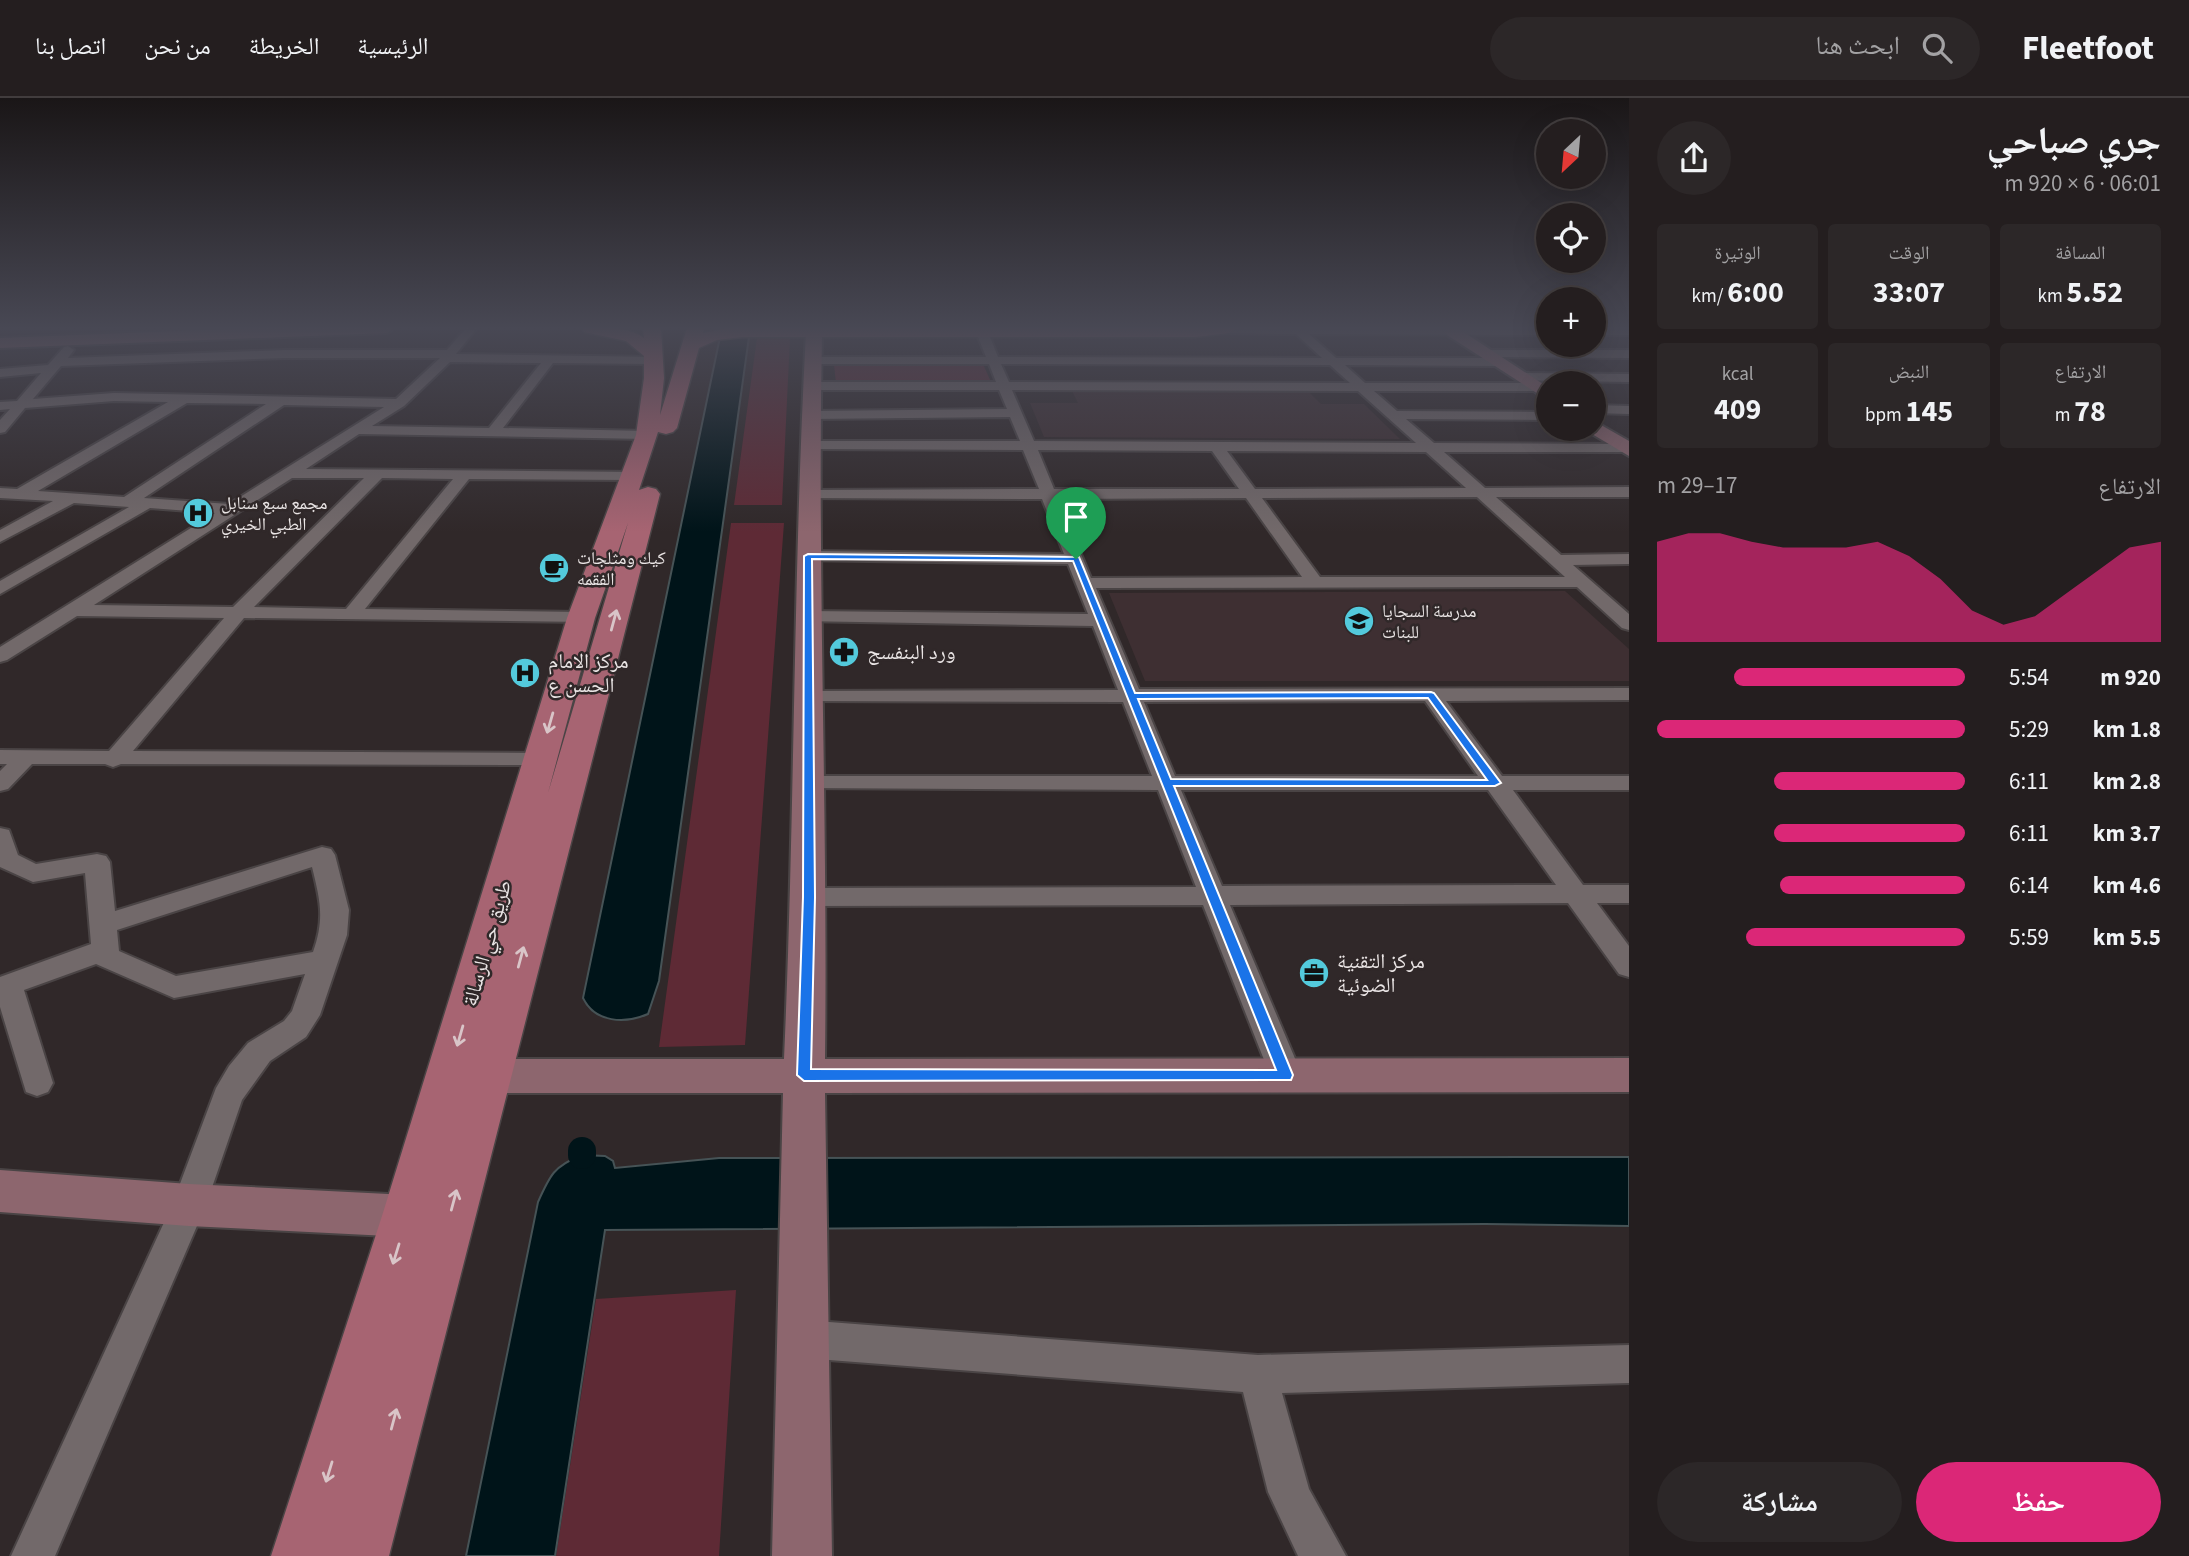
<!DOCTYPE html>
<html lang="ar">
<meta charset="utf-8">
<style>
:root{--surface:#241e1f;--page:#2c2728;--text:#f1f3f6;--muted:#a3a2a4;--line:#413c3d;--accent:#db2777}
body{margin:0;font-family:"Source Sans 3","Noto Naskh Arabic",sans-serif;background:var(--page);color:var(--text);direction:rtl;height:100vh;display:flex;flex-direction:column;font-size:26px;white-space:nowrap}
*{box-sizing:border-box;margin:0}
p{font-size:23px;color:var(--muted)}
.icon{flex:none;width:38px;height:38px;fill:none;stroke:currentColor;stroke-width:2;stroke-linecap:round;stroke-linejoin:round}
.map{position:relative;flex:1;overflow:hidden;direction:ltr}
.sheet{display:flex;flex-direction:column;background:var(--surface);width:560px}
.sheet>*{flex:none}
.needle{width:46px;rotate:206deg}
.controls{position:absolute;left:1536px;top:21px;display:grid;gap:14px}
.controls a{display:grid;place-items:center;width:70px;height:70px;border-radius:50%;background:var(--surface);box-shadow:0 7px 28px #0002,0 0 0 2px var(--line);font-size:35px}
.pin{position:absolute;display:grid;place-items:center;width:60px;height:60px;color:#fff;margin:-72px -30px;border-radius:50% 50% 50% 0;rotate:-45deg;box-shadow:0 0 7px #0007}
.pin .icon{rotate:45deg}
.round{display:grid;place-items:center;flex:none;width:74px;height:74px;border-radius:37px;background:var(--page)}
.head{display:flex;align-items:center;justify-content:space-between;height:119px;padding:0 28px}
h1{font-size:38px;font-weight:700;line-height:52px}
.figures{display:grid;grid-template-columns:repeat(3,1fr);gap:10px;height:119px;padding:7px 28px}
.figures div{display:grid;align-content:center;border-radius:7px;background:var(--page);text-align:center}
.figures b{font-size:30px;font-weight:700}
.figures small{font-size:19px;font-weight:400}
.figures p{font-size:19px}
.chart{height:196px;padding:14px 28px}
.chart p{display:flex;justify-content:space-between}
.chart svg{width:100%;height:126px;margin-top:7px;fill:var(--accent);opacity:.7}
.button{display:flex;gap:14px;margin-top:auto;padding:14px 28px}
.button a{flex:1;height:80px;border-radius:42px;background:var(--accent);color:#fff;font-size:28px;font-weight:700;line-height:80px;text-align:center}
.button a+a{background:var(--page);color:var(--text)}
ul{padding:0 28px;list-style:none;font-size:23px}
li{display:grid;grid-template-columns:112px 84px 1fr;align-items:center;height:52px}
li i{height:18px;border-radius:9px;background:var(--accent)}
header{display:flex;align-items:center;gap:42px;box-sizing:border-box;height:98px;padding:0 35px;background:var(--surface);border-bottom:2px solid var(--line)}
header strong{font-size:33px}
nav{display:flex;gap:38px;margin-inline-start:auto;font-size:24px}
.search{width:490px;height:63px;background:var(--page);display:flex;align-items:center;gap:18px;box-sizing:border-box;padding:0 24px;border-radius:38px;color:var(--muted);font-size:26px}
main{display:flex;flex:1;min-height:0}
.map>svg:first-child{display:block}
.built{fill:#3e2f32}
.green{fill:#5e2a35}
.water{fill:#001419;stroke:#465356;stroke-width:2}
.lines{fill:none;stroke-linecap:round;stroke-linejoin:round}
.canal{stroke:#001419;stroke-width:28}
.street-casing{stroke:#4a4445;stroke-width:4}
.secondary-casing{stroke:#4a4445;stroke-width:4}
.primary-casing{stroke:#4a4445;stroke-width:3}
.street{fill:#72696a;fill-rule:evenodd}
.secondary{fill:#8d666e;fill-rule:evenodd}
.primary{fill:#a76472;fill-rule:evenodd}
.oneway{stroke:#d9c5c8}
.route{fill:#1a73e8;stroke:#fff;stroke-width:2;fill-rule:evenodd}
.labels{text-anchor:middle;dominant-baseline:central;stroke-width:5;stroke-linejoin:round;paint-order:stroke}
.far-poi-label{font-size:18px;fill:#eae5e5;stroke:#302829;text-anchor:start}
.poi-label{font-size:21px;fill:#eae5e5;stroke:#302829;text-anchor:start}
.street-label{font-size:21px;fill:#eae5e5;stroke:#302829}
</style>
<header>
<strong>Fleetfoot</strong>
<div class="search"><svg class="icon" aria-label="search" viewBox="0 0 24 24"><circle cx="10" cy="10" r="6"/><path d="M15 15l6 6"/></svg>ابحث هنا</div>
<nav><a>الرئيسية</a><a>الخريطة</a><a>من نحن</a><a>اتصل بنا</a></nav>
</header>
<main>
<section class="sheet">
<div class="head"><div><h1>جري صباحي</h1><p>06:01 · 6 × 920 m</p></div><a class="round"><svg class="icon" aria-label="share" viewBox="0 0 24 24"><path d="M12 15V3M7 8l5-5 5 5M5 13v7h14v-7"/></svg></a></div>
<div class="figures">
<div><p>المسافة</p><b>5.52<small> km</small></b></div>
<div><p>الوقت</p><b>33:07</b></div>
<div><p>الوتيرة</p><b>6:00<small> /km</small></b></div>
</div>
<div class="figures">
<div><p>الارتفاع</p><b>78<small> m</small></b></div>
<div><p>النبض</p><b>145<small> bpm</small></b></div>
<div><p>kcal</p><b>409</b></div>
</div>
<div class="chart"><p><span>الارتفاع</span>17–29 m</p>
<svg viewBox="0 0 160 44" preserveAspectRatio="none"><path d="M0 44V9L10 6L20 6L30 9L40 11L50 11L60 11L70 9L80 14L90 22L100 33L110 38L120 35L130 27L140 19L150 11L160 9V44z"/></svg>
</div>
<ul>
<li><b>920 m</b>5:54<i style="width:75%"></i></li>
<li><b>1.8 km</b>5:29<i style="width:100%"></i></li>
<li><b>2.8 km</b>6:11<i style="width:62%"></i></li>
<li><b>3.7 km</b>6:11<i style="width:62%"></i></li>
<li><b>4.6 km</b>6:14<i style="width:60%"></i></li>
<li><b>5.5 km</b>5:59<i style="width:71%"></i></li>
</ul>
<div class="button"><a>حفظ</a><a>مشاركة</a></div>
</section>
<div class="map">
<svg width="1629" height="1458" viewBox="0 0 1629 1458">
<rect width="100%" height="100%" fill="#302829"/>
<path class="built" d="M1072,293L1309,294L1321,306H1364L1400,341L1044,339L1030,305H1078Z
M1565,493L1629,551V583H1145L1109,495Z"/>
<path class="green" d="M757,240H790L782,407H734Z
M983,266L991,284L836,285L834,267Z
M731,425H784L745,947L659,949Z
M736,1192L719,1458H556L596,1201Z"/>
<path class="water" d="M720,239H749L659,883L648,916C625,926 595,925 583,900Z
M582,1057L605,1058L613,1063L615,1070L719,1060L1629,1059V1128L1485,1126L605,1132L555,1458H466L538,1104C550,1077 554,1068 582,1057Z"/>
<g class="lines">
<path class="canal" d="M582,1057V1053"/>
<g class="street-casing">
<path id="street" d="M466,230H477L456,256L657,259L659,262L653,266L553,265L503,330L647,333L654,337L647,341L359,336L306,371L637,374L640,377L632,382L469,381L365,511L581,514L591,520L588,524L244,520L133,653L539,655L547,657L550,662L547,667L121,666L113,669L105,666H32L8,691L0,693V673L7,666H0V652L109,653L224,520L77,518L7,562L0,564V549L215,415L150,410L0,496V483L129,409L74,405L0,444V432L53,403L0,400V390L17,391L168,304L114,303L25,310L5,334L0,335V322L10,311L0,312V304L17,303L41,275L0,279V271L48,267L64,249L68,248L74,252L68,260L285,252H447ZM285,260H440L396,301L114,295L33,301L61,268ZM450,264L541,265L489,330L372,328L404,308ZM187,305L266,306L124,399L38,393ZM284,307L384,309L229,406L144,400ZM292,380H364L233,509L94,507ZM382,380L453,381L346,511L254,509Z
M1217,230L1549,231V237L1309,236L1336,260H1498L1504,264L1498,268L1345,267L1365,285H1535L1541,289L1535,293H1374L1397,313L1549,314V322L1406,321L1434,345L1629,346V354H1444L1485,390L1629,389V399H1496L1561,457L1629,456V466L1573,467L1629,516V532L1622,530L1577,489L1096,490L1139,591L1629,590V602L1446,603L1502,678H1629V692H1513L1583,787H1629V805H1597L1629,848V879L1619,876L1568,805L1230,807L1302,977L1297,986L1286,990L1275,986L1270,977L1203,807L809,808L800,805L796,799L800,793L809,790L1196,789L1158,692L801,690L797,685L801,680L809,678H1152L1123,604L802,603L798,599L802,595L809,593L1118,592L1093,528L801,523L799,519L801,515L808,513L1088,516L1068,466L802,462L799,458L802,454L808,453L1064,456L1042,401L802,400L800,397L802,394L808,392L1039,391L1023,352L809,351L802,347L809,343H1020L1010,319L809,321L802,317L809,313L1007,311L999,292H812L806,288L812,284H996L989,266H814L808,262L810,259H986L976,234L982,231L988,234L998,259L1322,260L1296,236L1222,235L1218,234ZM1001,266L1330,267L1350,285L1009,284ZM1012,292L1358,293L1416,345L1034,343ZM1038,352L1212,353L1239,391H1054ZM1227,353L1426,354L1466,390L1255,391ZM1477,399L1565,479H1320L1262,400ZM1246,400L1302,479L1091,480L1058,401ZM1425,603L1478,678H1175L1144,604ZM1181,692H1488L1556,787L1222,788Z
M1594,231H1629V237H1594Z
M1486,252H1629V260L1482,259L1480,256Z
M1521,275L1629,276V284L1517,282V276Z
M1594,307L1629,308V316L1594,315Z
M0,730L9,732L18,757L36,766L97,756L106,758L110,764L115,813L322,749L331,751L335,757L349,812L347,837L320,917L306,939L270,963L242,1002L206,1107L55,1458H11L172,1107L216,990L229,968L248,945L284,923L292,913L305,876L174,900L96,866L24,892L53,985L48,994L37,998L26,994L0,909V879L91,846L85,775L33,784L0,769ZM312,769C320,802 325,820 313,854L176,878L119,853L117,832Z
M803,1222L1258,1257L1629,1247V1285L1282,1295L1309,1391L1346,1458H1298L1268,1394L1243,1294L803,1260L790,1254L784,1241L790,1228Z"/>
</g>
<g class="secondary-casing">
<path id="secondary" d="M256,230H394L387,235L0,250V240Z
M818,230L822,234C817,476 828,718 825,961L1629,960V994L825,995L832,1458H772L783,995H489L474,990L468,978L474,966L489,961H784C795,718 793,476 806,234L808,231Z
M1447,231H1459L1549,290V303L1447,237L1445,234Z
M1594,323L1629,343V358L1587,333L1586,331H1594Z
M0,1072L189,1086L408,1097L425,1103L432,1118L425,1133L408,1139L189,1128L0,1114Z"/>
</g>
<g class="primary-casing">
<path id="primary" d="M582,230C601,230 627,227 644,240L643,230H661L664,280L660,317L687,230H704L703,235L727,230H1237L1229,235L1196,239H742L717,242L699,250L677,330L673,334L666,336L658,334L639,392L648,389L656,391L660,396L389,1458H271L382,1118L567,520L636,337L644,280V258L626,243L584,234ZM628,425L548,695L595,520Z"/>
</g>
<use href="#street" class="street"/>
<use href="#secondary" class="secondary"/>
<use href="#primary" class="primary"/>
</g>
<defs><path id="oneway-shaft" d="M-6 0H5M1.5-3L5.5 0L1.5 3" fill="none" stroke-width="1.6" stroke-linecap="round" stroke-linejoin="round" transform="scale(1.75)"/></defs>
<g class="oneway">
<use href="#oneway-shaft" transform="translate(614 522) rotate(-75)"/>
<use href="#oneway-shaft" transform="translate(550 625) rotate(106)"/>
<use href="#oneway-shaft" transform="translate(521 859) rotate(-75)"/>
<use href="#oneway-shaft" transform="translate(460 938) rotate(106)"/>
<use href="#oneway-shaft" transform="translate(454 1102) rotate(-75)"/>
<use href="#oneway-shaft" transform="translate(396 1156) rotate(107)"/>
<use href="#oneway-shaft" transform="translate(394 1321) rotate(-75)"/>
<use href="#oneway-shaft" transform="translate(329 1374) rotate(107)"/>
</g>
<linearGradient id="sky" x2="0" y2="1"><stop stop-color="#1a1617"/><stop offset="0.53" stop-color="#484854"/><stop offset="1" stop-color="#484854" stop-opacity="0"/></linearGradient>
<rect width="1629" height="434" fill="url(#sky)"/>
<path class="route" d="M808,456L1079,459L1135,595L1431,594L1434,595L1501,685L1495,688H1174L1293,977L1291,982L804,983L797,977L803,799L804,458ZM812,461L1073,463L1276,972L811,971L815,799ZM1428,600L1487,682L1171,681L1138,601Z"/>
<defs>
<g id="hospital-disc" transform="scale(1.575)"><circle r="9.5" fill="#53cadc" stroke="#302829"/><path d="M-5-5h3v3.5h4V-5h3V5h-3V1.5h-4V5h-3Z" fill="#111"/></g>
<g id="cafe-disc" transform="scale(1.575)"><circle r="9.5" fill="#53cadc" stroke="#302829"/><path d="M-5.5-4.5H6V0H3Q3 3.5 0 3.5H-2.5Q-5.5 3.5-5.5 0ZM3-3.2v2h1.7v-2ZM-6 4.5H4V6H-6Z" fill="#111"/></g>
<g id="school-disc" transform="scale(1.575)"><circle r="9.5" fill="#53cadc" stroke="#302829"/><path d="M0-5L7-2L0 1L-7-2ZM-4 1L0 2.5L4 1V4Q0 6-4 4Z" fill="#111"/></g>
<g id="pharmacy-disc" transform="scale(1.575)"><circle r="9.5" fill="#53cadc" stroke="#302829"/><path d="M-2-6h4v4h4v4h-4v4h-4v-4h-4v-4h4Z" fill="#111"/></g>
<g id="office-disc" transform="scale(1.575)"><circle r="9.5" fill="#53cadc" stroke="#302829"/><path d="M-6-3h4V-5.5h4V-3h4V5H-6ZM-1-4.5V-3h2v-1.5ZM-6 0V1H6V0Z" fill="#111"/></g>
</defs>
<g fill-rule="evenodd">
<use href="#hospital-disc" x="198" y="415"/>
<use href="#cafe-disc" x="554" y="470"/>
<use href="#school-disc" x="1359" y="523"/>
<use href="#pharmacy-disc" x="844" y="554"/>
<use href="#hospital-disc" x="525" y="575"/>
<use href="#office-disc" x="1314" y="875"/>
</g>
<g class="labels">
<g class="far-poi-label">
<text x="221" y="405">مجمع سبع سنابل<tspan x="221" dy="21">الطبي الخيري</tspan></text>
<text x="577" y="460">كيك ومثلجات<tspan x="577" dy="21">الفقمه</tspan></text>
<text x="1382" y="513">مدرسة السجايا<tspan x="1382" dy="21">للبنات</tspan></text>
</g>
<g class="poi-label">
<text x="867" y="554">ورد البنفسج</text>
<text x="548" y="563">مركز الامام<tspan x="548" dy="24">الحسن ع</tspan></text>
<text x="1337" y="863">مركز التقنية<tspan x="1337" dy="24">الضوئية</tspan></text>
</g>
<g class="street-label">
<text transform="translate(487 845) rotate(-74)">طريق حي الرسالة</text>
</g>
</g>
</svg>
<div class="controls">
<a><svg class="needle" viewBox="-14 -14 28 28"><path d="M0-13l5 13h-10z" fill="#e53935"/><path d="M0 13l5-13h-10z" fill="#a3a2a4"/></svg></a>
<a><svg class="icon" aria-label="locate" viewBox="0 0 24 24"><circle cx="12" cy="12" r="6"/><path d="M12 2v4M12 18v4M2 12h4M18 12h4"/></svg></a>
<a>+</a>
<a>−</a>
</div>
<div class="pin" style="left:1076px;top:461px;background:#1e9e55"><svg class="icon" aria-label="arrive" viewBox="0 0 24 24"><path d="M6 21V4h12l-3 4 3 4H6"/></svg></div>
</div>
</main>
